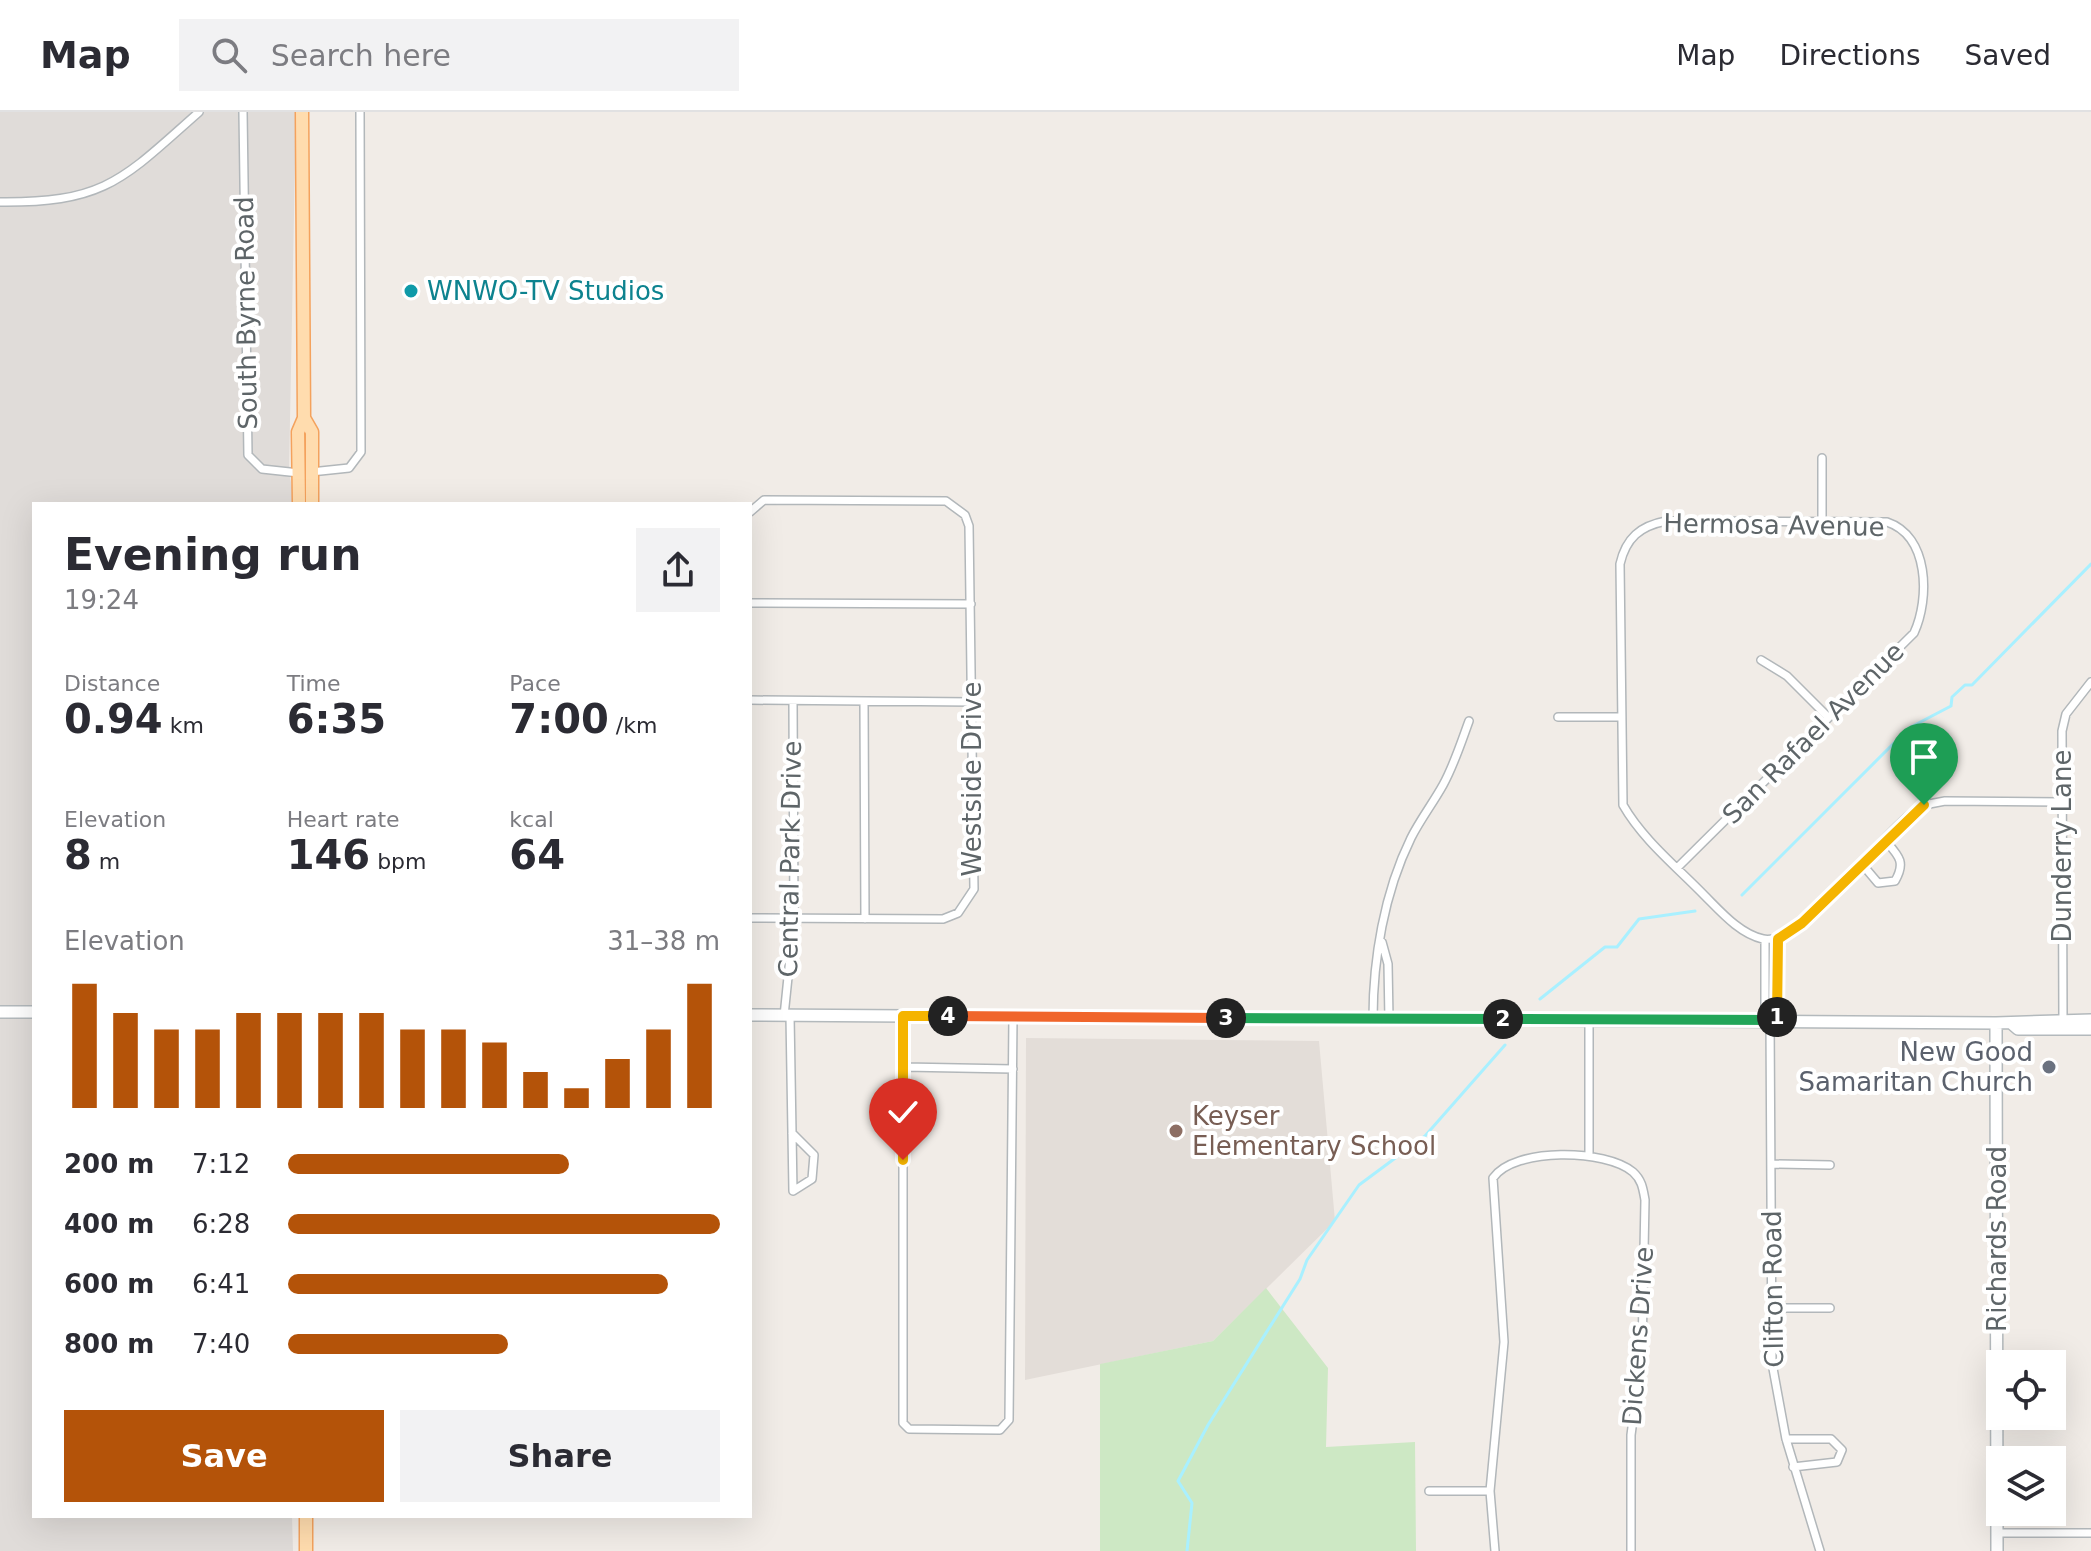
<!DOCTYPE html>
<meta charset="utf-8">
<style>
:root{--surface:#fff;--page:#f2f2f3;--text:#2b2b33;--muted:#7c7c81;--line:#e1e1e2;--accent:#b45309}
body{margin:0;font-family:"DejaVu Sans",sans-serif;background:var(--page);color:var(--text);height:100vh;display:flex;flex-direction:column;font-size:30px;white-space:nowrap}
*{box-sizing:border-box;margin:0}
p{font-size:26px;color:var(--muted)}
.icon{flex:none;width:44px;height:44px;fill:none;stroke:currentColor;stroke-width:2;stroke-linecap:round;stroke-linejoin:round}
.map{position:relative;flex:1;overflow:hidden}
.side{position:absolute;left:32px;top:390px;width:720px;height:1016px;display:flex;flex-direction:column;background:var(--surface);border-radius:0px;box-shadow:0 8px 32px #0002}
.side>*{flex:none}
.controls{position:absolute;left:1986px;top:1238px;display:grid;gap:16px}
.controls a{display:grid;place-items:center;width:80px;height:80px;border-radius:0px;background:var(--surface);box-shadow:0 8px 32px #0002;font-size:40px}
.pin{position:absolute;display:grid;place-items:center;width:68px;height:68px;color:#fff;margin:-82px -34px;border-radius:50% 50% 50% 0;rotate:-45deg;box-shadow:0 0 8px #0007}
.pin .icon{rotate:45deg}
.km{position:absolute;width:40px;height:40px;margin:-20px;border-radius:50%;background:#222;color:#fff;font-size:22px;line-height:40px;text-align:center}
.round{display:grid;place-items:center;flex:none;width:84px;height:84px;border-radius:0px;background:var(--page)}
.overview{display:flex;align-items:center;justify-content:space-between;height:136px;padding:0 32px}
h1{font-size:44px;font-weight:600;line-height:60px}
.stats{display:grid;grid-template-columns:repeat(3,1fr);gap:12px;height:136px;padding:8px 32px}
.stats div{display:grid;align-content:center}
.stats b{font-size:40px;font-weight:600}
.stats small{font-size:22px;font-weight:400}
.stats p{font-size:22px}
.chart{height:224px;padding:16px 32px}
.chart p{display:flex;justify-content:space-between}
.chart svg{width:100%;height:144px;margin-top:8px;stroke:var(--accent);stroke-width:6}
.action{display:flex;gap:16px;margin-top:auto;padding:16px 32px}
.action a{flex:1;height:92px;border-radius:0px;background:var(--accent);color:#fff;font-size:32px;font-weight:600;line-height:92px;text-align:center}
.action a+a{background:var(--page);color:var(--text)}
ul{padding:0 32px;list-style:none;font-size:26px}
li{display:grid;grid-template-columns:128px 96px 1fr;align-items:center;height:60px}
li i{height:20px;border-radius:10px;background:var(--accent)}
header{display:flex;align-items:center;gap:48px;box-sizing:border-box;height:112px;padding:0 40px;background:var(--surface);border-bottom:2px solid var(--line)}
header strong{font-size:38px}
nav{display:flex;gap:44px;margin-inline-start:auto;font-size:28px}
.search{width:560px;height:72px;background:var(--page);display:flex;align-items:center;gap:20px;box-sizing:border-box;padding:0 28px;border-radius:0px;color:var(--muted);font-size:30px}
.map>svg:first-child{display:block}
.industrial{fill:#e0dcd9}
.education{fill:#e3ddd8}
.green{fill:#cde8c4}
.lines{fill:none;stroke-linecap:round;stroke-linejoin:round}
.stream{stroke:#a9f0ff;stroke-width:3}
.street-casing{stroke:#b2b7ba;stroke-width:10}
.secondary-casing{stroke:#b3b9bc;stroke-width:14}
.primary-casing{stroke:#f4a25d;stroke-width:15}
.street{stroke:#fff;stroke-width:7}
.secondary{stroke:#fff;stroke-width:11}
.primary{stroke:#ffdcae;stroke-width:12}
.split-1-casing{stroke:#fff;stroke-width:16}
.split-2-casing{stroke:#fff;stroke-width:16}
.split-3-casing{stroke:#fff;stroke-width:16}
.split-4-casing{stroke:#fff;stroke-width:16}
.split-5-casing{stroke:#fff;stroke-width:16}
.split-1{stroke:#f5b400;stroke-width:10}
.split-2{stroke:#22a559;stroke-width:10}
.split-3{stroke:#22a559;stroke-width:10}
.split-4{stroke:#f0652b;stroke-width:10}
.split-5{stroke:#f5b400;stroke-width:10}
.culture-dot{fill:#0f9aa8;stroke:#fff;stroke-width:3}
.worship-dot{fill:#6b7280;stroke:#fff;stroke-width:3}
.education-dot{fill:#8d6e63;stroke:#fff;stroke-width:3}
.labels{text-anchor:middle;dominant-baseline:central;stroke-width:8;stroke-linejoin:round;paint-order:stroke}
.culture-label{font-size:26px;fill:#0d838f;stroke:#fff;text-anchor:start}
.street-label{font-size:26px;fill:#5e6568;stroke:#fff}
.worship-label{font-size:26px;fill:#5b616d;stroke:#fff;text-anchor:end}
.education-label{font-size:26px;fill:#785e54;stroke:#fff;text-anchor:start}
</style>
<header>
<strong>Map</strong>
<div class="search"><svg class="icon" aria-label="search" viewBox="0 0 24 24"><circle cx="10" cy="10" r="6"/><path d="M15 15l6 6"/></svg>Search here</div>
<nav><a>Map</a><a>Directions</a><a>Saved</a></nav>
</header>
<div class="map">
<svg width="2091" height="1439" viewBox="0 0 2091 1439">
<rect width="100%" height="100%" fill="#f1ece7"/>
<path class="industrial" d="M0,0H296L289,360L295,392H34V1404H292L293,1439H0Z"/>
<path class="education" d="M1026,926L1319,929L1335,1109L1213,1229L1025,1268Z"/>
<path class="green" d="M1266,1176L1328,1256L1326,1335L1415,1330L1416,1439H1100V1252L1213,1229Z"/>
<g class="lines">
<path class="stream" d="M1742,783L1909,616L1951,594L1952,585L1965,573H1972L2091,452
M1540,887L1605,835H1617L1639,807L1695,799
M1187,1439L1192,1391L1178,1369L1208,1313L1300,1167L1307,1148L1359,1073L1425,1024L1505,933"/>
<g class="street-casing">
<path id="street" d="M243,0L248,343L262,357L299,361
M0,90C106,91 123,67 199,0
M311,360L349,356L361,340L360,0
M750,400L764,388L946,389L965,403L969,414L974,777L958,801L943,807L750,806
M1822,409V346
M750,491L971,492
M1761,548L1787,564L1828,605
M750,588L972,590
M864,590L865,807
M1558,605H1621
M1862,752L1878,771L1895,769C1906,750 1899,744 1885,728
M1677,756L1914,521C1930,486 1929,424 1887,410L1666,409C1640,414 1626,426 1620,452L1623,693C1643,728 1677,755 1705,784C1721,800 1740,822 1763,827C1804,836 1885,712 1924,693L1945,689L2062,690
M1765,828V908
M1382,830L1388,852L1389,907
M784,904L794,807L793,589
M790,904L793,1079L812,1067L814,1043L792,1021
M903,904V1311L909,1317L1000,1318L1009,1308L1013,905
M1373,907C1373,847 1384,781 1411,726C1420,708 1433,691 1443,673C1454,653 1461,631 1469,609
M1770,908L1772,1251L1786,1327L1820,1439
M1777,908L1778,827
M2063,908L2062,619L2066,602L2091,570
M904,955L1013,957
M1589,1044V907
M1771,1052L1830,1053
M1770,1196H1830
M1786,1327H1831L1842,1338L1837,1350L1793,1355
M1429,1379H1490
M1997,1421H2091
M1495,1439L1490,1379L1504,1230L1493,1066C1514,1035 1606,1037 1633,1060C1642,1068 1643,1077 1645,1088L1642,1240L1631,1323V1439"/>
</g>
<g class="secondary-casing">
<path id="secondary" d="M0,900H34
M750,903L1996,911L2091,908
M1996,911L1997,1439
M2011,911L2018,917H2091"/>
</g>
<g class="primary-casing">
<path id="primary" d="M304,306L312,320V392
M299,392L298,320L304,306L302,0
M306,1439V1404"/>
</g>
<use href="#street" class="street"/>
<use href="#secondary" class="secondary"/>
<use href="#primary" class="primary"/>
</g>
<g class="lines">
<g class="split-1-casing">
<path id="split-1" d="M1777,905L1778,827L1802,811L1924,693"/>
</g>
<g class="split-2-casing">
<path id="split-2" d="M1503,907L1777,908V905"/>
</g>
<g class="split-3-casing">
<path id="split-3" d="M1226,906L1503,907"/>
</g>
<g class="split-4-casing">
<path id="split-4" d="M948,904L1226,906"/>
</g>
<g class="split-5-casing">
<path id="split-5" d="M903,1048V904H948"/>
</g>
<use href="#split-1" class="split-1"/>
<use href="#split-2" class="split-2"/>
<use href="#split-3" class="split-3"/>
<use href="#split-4" class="split-4"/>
<use href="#split-5" class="split-5"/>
</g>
<circle class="culture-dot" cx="411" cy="179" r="8"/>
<circle class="worship-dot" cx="2049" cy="955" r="8"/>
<circle class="education-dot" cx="1176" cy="1019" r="8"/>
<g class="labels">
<g class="culture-label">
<text x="427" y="179">WNWO-TV Studios</text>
</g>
<g class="street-label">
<text transform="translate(246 201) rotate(-91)">South Byrne Road</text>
<text transform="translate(1774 413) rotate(1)">Hermosa Avenue</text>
<text transform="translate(1813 621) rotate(-45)">San Rafael Avenue</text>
<text transform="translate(972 667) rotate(-90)">Westside Drive</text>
<text transform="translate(2062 734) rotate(-90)">Dunderry Lane</text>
<text transform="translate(790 747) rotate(-89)">Central Park Drive</text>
<text transform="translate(1997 1127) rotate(-90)">Richards Road</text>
<text transform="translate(1773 1177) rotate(-91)">Clifton Road</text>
<text transform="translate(1638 1224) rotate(-86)">Dickens Drive</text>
</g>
<g class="worship-label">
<text x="2033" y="940">New Good<tspan x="2033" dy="30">Samaritan Church</tspan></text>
</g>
<g class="education-label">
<text x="1192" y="1004">Keyser<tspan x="1192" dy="30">Elementary School</tspan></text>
</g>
</g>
</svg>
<div class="controls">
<a><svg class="icon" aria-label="locate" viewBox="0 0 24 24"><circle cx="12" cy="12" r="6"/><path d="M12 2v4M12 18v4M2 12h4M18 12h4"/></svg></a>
<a><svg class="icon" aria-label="layers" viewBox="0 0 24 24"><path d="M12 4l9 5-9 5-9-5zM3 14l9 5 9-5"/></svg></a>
</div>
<div class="pin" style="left:1924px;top:693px;background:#1e9e55"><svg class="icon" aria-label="arrive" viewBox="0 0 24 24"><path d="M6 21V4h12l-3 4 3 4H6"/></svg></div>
<div class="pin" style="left:903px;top:1048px;background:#d93025"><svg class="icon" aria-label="check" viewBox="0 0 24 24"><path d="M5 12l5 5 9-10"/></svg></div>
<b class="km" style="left:1777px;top:905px">1</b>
<b class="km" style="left:1503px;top:907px">2</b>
<b class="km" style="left:1226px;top:906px">3</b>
<b class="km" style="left:948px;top:904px">4</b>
<section class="side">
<div class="overview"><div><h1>Evening run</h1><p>19:24</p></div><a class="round"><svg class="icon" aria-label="share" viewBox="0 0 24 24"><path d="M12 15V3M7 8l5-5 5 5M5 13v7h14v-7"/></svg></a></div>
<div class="stats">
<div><p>Distance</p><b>0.94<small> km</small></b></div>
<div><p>Time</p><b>6:35</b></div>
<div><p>Pace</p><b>7:00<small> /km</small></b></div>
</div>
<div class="stats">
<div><p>Elevation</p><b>8<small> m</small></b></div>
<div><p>Heart rate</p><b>146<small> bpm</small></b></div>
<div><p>kcal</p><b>64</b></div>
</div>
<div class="chart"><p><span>Elevation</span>31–38 m</p>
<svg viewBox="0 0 160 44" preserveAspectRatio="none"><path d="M5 44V6M15 44V15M25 44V20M35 44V20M45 44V15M55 44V15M65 44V15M75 44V15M85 44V20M95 44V20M105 44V24M115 44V33M125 44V38M135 44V29M145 44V20M155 44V6"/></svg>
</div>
<ul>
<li><b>200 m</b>7:12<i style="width:65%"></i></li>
<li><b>400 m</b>6:28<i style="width:100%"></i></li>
<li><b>600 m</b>6:41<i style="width:88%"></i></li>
<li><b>800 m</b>7:40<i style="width:51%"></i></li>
</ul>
<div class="action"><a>Save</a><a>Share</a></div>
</section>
</div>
